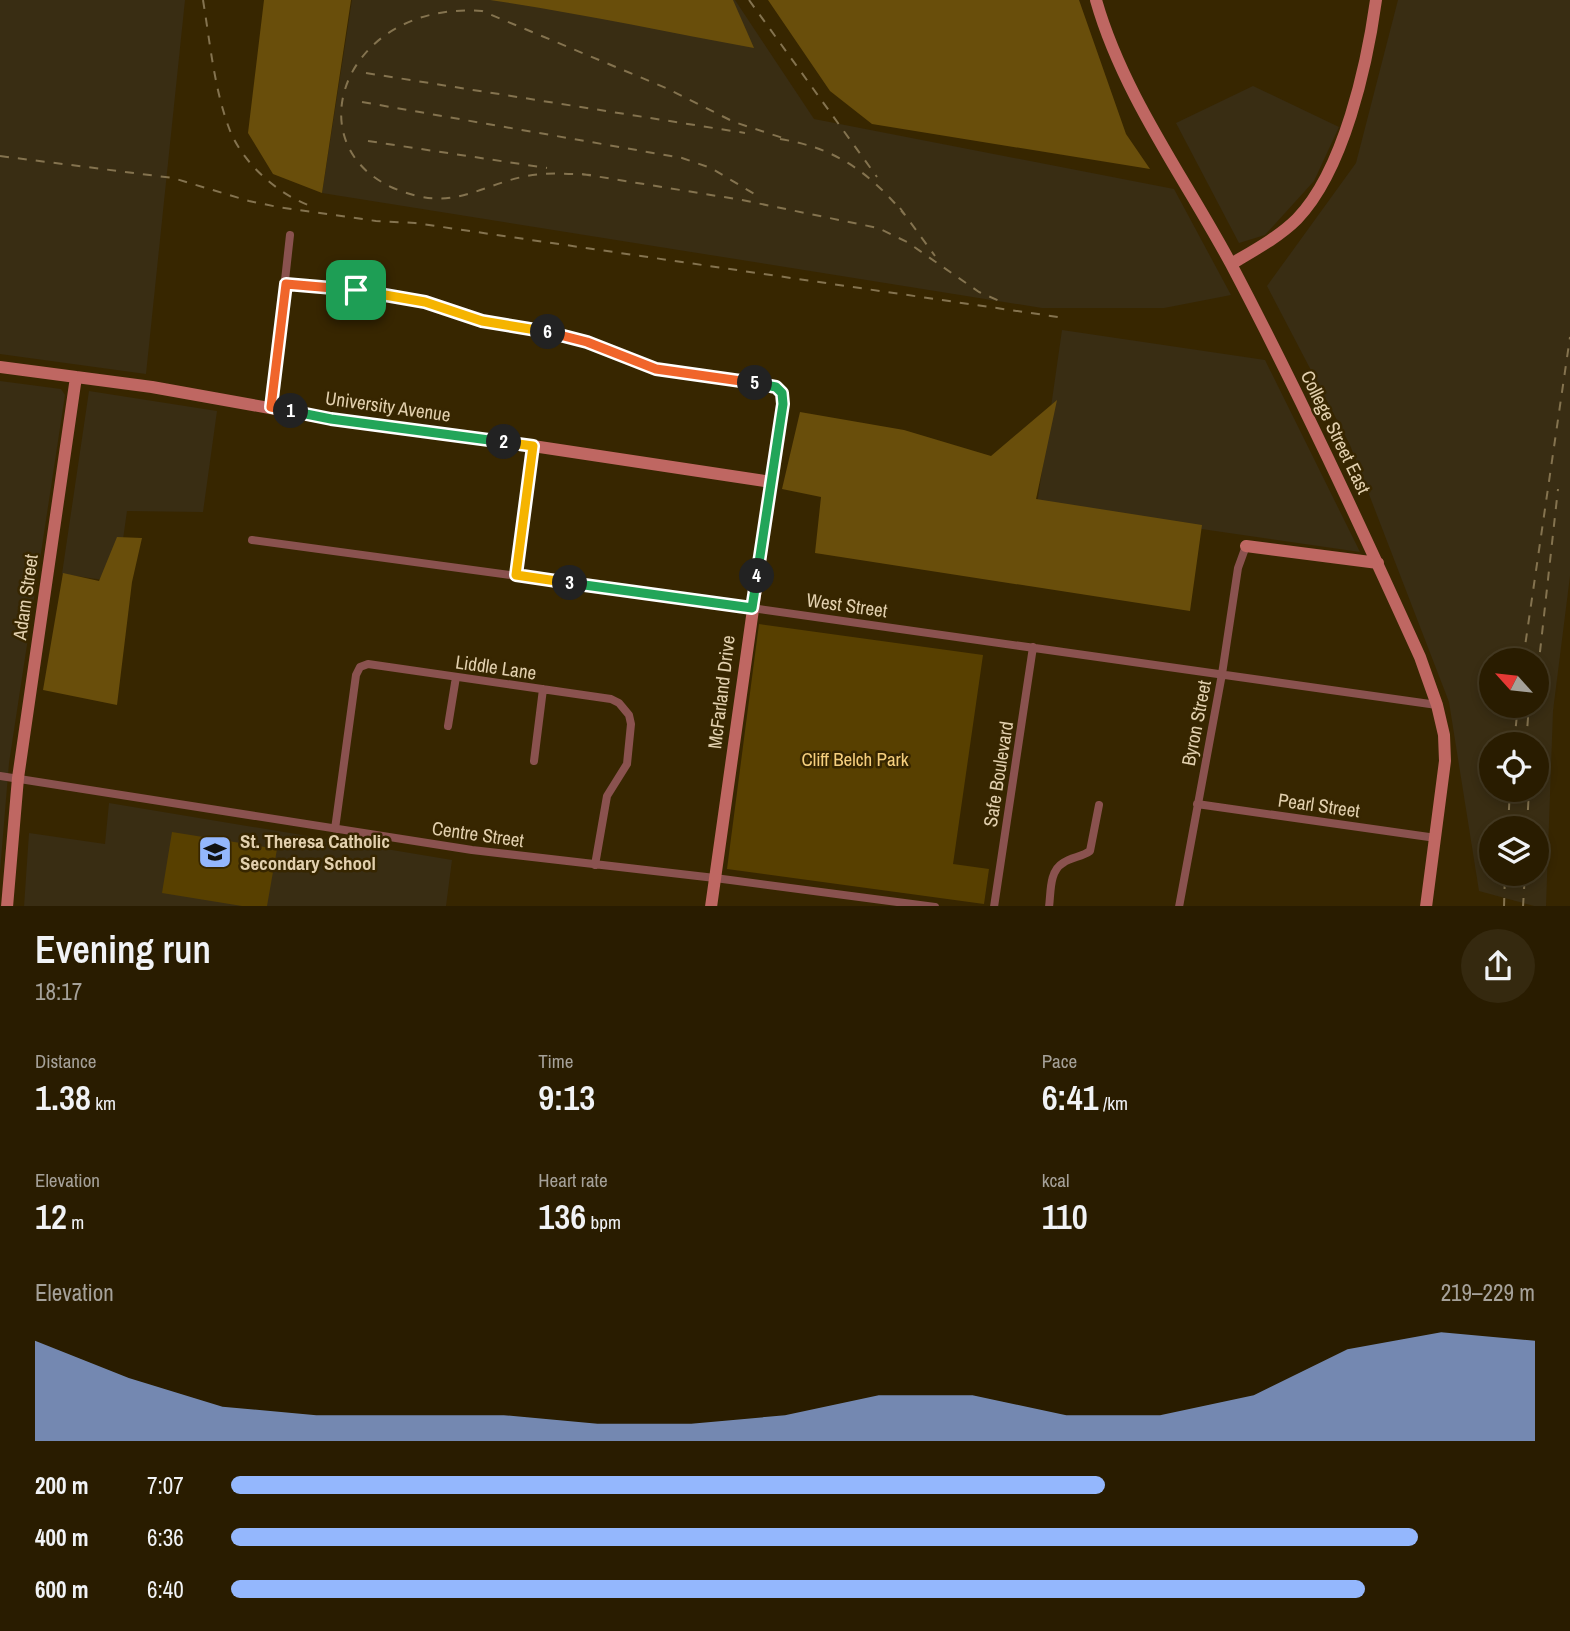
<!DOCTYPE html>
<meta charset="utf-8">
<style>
:root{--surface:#291c00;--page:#35290f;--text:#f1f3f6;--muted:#a5a199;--line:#453a22;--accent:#94b7fd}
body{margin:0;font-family:"Archivo Narrow",sans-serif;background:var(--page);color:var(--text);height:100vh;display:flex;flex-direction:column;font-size:26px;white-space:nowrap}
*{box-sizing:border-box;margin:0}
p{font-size:23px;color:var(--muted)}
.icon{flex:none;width:38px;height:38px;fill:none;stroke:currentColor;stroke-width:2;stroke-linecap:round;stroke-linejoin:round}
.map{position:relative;height:906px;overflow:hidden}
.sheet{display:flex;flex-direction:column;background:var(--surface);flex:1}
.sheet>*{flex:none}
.needle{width:46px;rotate:297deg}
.controls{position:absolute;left:1479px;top:648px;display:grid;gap:14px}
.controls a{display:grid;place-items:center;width:70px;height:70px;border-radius:50%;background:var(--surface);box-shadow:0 4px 10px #0003,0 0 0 2px var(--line);font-size:35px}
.pin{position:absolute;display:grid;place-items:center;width:60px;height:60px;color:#fff;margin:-30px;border-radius:14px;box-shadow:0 4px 10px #0006}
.km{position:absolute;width:35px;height:35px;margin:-18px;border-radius:50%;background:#222;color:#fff;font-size:19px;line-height:35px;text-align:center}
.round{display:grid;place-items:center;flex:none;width:74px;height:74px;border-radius:37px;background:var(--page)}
.summary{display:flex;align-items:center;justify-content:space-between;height:119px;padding:0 35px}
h1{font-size:38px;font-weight:600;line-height:52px}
.metrics{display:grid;grid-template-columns:repeat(3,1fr);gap:10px;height:119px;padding:7px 35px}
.metrics div{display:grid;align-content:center}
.metrics b{font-size:35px;font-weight:600}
.metrics small{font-size:19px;font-weight:400}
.metrics p{font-size:19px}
.chart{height:196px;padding:14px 35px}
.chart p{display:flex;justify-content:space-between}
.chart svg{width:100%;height:126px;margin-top:7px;fill:var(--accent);opacity:.7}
ul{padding:0 35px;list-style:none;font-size:23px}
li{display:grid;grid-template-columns:112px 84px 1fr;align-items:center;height:52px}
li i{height:18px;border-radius:9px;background:var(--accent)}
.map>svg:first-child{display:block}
.built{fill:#392d13;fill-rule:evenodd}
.green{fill:#584000}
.forest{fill:#694e0b}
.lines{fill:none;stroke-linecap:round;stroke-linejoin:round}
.street{stroke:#8a524f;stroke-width:8}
.secondary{stroke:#bf6762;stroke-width:12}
.rail{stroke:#84734f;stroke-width:2;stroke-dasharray:9 9;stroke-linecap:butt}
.split-1-casing{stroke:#fff;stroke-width:14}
.split-2-casing{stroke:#fff;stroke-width:14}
.split-3-casing{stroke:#fff;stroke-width:14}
.split-4-casing{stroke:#fff;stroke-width:14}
.split-5-casing{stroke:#fff;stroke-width:14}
.split-6-casing{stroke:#fff;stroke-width:14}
.split-7-casing{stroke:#fff;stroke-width:14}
.split-1{stroke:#f0652b;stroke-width:9}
.split-2{stroke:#22a559;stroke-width:9}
.split-3{stroke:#f5b400;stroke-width:9}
.split-4{stroke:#22a559;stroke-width:9}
.split-5{stroke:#22a559;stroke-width:9}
.split-6{stroke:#f0652b;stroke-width:9}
.split-7{stroke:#f5b400;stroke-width:9}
.labels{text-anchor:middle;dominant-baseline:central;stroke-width:5;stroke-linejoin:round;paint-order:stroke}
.street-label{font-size:19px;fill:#e2d0ae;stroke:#372600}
.park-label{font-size:19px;fill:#f7d07e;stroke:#372600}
.poi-label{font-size:19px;font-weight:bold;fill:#e2d0ae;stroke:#372600;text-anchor:start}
</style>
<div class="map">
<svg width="1570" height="907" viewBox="0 0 1570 907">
<rect width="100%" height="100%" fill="#372600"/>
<path class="built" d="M0,0H185L146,374L0,354Z
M352,0H735L814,119L1174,189L1231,295L1164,308H1042L322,193Z
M1398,0H1570V576L1553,711L1546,906H1534L1479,891L1449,702L1350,445L1267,286L1356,163ZM1491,660H1536V705H1491ZM1491,744H1536V789H1491ZM1491,828H1536V873H1491Z
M1253,86L1339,127L1314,181L1265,235L1239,243L1176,123Z
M1062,330L1265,360L1360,552L1037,505Z
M0,381L61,389L65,395L9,763L0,871Z
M89,391L217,411L203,512L127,511L117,582L62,574Z
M109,803L452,860L446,906L24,907L29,833L105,844Z"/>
<path class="green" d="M759,624L983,655L953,864L989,869L984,904L727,869Z
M172,832L277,849L267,906H242L162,893Z"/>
<path class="forest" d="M264,0H351L322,193L273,174L248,133Z
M490,0H733L754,48C666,32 579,13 490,0Z
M768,0H1079L1126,134L1150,169L872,124L830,91Z
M1057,400L1036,499L1202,525L1190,611L815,553L821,497L782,489L800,412L904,430L991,456Z
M117,537L142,538L132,582L117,705L43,690L63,573L99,581Z"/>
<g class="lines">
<path class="street" d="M286,284L356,290L424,302L482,321L573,338L656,369L776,387L782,393L783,404L771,482
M271,407L290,235
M252,540L752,608L1437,705
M516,575L533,446
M448,726L456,677
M534,761L543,689
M0,776L472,850L715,878L935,907
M1197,804L1436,838
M335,829L356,675L360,667L368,664L611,699L619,703L629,715L631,724L627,764L607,796L595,865
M994,907L1033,647
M1049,907C1051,893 1049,871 1063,863C1071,857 1082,857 1090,851L1099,805
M1179,907L1222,674L1238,568L1246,546"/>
<path class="secondary" d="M1096,0C1123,95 1185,178 1231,264C1299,393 1360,525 1420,657L1437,705L1444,735L1445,761L1426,907
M1231,264C1253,251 1279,237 1297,219C1344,170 1367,65 1376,0
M0,367L152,387L331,419L533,446L771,482L711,907
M1246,546L1378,563
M7,907L18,778L76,377"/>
<path class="rail" d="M203,0C210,42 214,88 229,128C242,163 279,196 314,207
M749,0L877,177
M366,73L745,133
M362,102L682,158L711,168L761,198
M780,139C836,148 869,172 905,215
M368,141L547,168
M0,156L173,178L249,201L278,207L376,221L415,223L1058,317
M582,174L742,200L878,228L907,242L979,292L1004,303
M591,175C570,174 548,172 527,176C488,183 459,206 418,196C286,166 335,0 482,11L666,88L734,122L789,140
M900,208L935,256
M1523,660L1570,337
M1536,688L1558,489
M1514,744L1518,705
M1526,744L1529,705
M1508,828L1510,789
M1527,828L1529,789
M1504,907L1505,873
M1523,907L1525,873"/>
</g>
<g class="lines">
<g class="split-1-casing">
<path id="split-1" d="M291,411L271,407L286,284L356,290"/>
</g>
<g class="split-2-casing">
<path id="split-2" d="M291,411L331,419L504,442"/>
</g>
<g class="split-3-casing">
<path id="split-3" d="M504,442L533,446L516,575L570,583"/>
</g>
<g class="split-4-casing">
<path id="split-4" d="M570,583L752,608L757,576"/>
</g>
<g class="split-5-casing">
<path id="split-5" d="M755,383L776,387L782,393L783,404L757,576"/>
</g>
<g class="split-6-casing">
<path id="split-6" d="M548,332L587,342L656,369L755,383"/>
</g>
<g class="split-7-casing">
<path id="split-7" d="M356,290L425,302L482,321L548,332"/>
</g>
<use href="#split-1" class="split-1"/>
<use href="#split-2" class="split-2"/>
<use href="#split-3" class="split-3"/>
<use href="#split-4" class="split-4"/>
<use href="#split-5" class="split-5"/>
<use href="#split-6" class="split-6"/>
<use href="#split-7" class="split-7"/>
</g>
<defs>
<g id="school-square" transform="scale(1.75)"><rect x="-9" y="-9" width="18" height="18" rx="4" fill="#94b7fd" stroke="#372600"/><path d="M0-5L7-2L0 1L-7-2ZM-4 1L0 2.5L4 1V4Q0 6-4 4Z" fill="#111"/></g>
</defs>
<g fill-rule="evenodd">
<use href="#school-square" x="215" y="852"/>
</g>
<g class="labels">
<g class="street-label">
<text transform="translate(388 406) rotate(8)">University Avenue</text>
<text transform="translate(1336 432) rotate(64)">College Street East</text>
<text transform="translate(25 597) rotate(-82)">Adam Street</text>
<text transform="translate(847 605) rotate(8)">West Street</text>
<text transform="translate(496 667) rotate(8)">Liddle Lane</text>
<text transform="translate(721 692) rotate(-83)">McFarland Drive</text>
<text transform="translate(1196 723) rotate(-79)">Byron Street</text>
<text transform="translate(998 774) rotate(-81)">Safe Boulevard</text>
<text transform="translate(1319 805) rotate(8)">Pearl Street</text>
<text transform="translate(478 834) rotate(8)">Centre Street</text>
</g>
<g class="park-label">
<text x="855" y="759">Cliff Belch Park</text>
</g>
<g class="poi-label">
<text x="240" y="841">St. Theresa Catholic<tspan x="240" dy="22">Secondary School</tspan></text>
</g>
</g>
</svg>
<div class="controls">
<a><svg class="needle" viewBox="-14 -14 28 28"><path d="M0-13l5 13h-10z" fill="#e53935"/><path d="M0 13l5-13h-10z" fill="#a5a199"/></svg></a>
<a><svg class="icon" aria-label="locate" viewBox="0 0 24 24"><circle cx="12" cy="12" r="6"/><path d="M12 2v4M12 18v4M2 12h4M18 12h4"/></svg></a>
<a><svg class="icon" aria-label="layers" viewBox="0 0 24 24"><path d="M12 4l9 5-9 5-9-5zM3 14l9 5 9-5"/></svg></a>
</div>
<div class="pin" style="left:356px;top:290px;background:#1e9e55"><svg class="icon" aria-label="arrive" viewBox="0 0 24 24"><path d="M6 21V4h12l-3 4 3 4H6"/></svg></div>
<b class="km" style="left:291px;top:411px">1</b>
<b class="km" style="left:504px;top:442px">2</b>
<b class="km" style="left:570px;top:583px">3</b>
<b class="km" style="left:757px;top:576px">4</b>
<b class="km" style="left:755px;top:383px">5</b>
<b class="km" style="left:548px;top:332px">6</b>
</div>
<section class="sheet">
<div class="summary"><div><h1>Evening run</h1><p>18:17</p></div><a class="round"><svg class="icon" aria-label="share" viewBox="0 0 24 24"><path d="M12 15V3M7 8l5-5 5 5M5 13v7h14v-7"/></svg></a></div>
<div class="metrics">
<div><p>Distance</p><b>1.38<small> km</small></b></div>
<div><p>Time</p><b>9:13</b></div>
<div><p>Pace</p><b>6:41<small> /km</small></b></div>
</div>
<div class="metrics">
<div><p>Elevation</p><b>12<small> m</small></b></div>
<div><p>Heart rate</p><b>136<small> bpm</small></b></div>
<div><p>kcal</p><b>110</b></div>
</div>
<div class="chart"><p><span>Elevation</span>219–229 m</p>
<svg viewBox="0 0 160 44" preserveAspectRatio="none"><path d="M0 44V9L10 22L20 32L30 35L40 35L50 35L60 38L70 38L80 35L90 28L100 28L110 35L120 35L130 28L140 12L150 6L160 9V44z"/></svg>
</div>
<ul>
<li><b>200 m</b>7:07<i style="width:67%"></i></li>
<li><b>400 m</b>6:36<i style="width:91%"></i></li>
<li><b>600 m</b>6:40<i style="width:87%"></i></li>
</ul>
</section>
